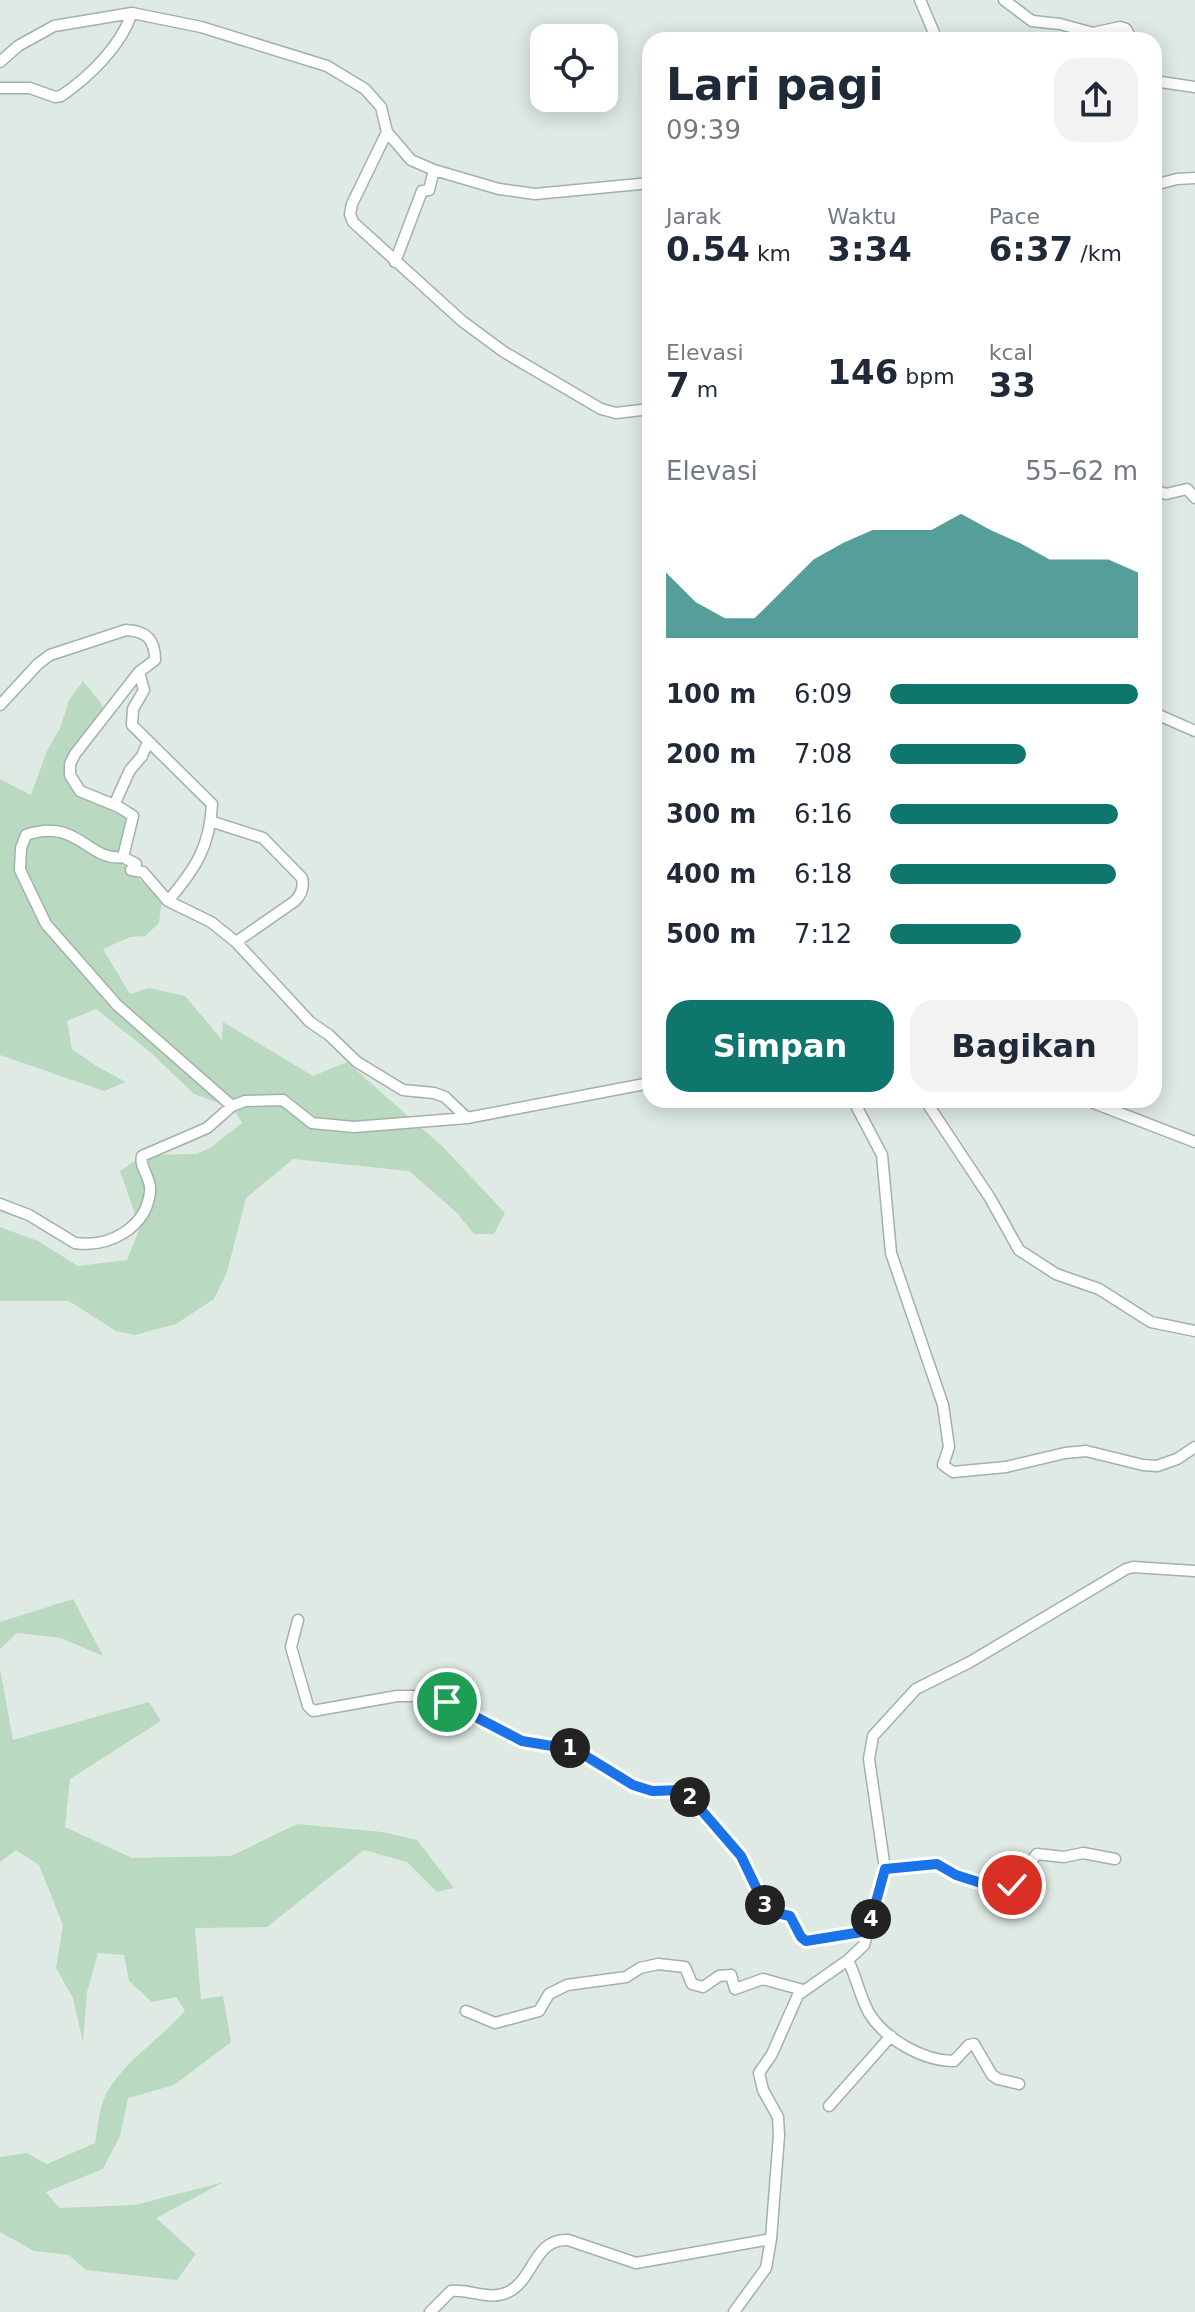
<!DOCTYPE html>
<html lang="id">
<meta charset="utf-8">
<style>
:root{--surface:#fff;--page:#f2f2f3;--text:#1f2937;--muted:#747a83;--accent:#0f766e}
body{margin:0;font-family:"DejaVu Sans",sans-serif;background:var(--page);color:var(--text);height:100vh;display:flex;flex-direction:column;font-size:30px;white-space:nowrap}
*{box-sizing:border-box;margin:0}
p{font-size:26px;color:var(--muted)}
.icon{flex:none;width:44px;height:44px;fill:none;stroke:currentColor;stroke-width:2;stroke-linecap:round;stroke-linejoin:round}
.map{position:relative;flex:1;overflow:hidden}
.drawer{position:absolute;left:642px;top:32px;width:520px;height:1076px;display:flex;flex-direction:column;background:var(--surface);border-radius:24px;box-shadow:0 4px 20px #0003}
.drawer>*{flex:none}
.fabs{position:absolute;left:530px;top:24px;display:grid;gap:16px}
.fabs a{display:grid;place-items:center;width:88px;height:88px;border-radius:16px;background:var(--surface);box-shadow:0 4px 20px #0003;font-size:40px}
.pin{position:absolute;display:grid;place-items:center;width:68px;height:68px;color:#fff;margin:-34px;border:4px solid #fff;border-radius:50%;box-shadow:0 2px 8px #0007}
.km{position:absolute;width:40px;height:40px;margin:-20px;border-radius:50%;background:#222;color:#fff;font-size:22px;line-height:40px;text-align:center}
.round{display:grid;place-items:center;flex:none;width:84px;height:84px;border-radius:24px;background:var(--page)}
.headline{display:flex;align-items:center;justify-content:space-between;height:136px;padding:0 24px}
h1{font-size:44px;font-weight:600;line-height:60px}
.metrics{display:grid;grid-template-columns:repeat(3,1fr);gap:12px;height:136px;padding:8px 24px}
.metrics div{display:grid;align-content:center}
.metrics b{font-size:34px;font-weight:600}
.metrics small{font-size:22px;font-weight:400}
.metrics p{font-size:22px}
.chart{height:224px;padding:16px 24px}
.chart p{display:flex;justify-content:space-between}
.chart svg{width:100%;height:144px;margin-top:8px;fill:var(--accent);opacity:.7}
.button{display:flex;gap:16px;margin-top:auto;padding:16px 24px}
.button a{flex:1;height:92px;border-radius:24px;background:var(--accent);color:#fff;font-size:32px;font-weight:600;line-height:92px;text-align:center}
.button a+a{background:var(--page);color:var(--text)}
ul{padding:0 24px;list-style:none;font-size:26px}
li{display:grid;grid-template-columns:128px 96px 1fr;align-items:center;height:60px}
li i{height:20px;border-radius:10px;background:var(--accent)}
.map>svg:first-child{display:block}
.green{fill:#b9dac0}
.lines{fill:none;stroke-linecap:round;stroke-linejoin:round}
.minor-casing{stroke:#a2b1ab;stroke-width:13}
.minor{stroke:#fff;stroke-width:10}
.route-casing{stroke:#fff;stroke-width:16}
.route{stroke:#1a73e8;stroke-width:10}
</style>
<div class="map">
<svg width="1195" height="2312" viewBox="0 0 1195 2312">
<rect width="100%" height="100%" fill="#dfeae4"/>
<path class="green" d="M83,681L101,703L108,722L78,755L72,767L83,797L123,815C129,829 132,851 122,864L162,899L159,923L145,936L130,937L103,949L130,994L149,988L185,996L222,1040L223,1022L313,1076L347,1062L444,1148L505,1213L494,1234H474L457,1213L409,1171L293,1159L246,1198L227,1272L214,1299L176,1324L135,1335L116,1331L69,1301H0V1227L38,1241L78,1266L127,1260L140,1228L120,1171L133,1162L151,1155L196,1154L210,1148L242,1123L233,1108L194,1094L151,1053L96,1009L67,1021L72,1049L96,1066L126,1082L104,1091L0,1055V779L31,795L47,751L61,726L69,700Z
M73,1599L103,1656L61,1638L17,1633L0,1649V1622Z
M0,1669L13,1740L149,1702L161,1721L70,1779L65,1827L132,1858L231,1856L297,1824L382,1832L417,1840L454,1888L437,1892L407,1862L364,1850L267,1927L195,1928L201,1999L223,1996L231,2042L174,2085L128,2098L120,2136L103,2169L46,2192L59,2208L135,2205L224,2182L156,2218L196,2254L177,2280L86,2270L69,2255L34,2251L0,2232V2157L27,2153L47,2164L95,2143C98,2128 99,2108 106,2094C124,2061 159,2040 185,2011L176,1997L152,2002L129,1981L124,1955L98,1953L87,1992L83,2043L73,1998L56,1968L63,1925L39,1865L16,1850L0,1862Z"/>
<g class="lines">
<g class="minor-casing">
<path id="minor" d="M920,0L937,40
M1004,0L1032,21L1060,24L1093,33L1120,27L1126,29L1132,40
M0,62L18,46L54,26L132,13L201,27L327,66L365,89L381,107L387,132L352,204L350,214L353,222L462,321L504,352L601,409L616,413L650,409
M1154,81L1195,87
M0,88H30L55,97L61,96C89,77 121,46 132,13
M387,132L411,160L434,170L499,189L535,194L650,183
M1154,185L1177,179L1195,178
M395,262L422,191L429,190L434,170
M1154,490L1166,494L1187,489L1195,498
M139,672L144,690L133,709L132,725L212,804C210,847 195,869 168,901
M0,705L38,664L50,655L126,630C147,631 155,640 155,660L139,672L75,754L70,764V775L80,791L119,807L133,816L123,857L136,864L131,870L143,872L168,901L211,922L236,942L310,1022L329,1035L357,1062L403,1090L434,1093L445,1097L467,1118
M1154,713L1195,731
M114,805L130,770L142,756L148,742
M210,821L263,838L302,878C304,887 302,894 295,901L236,942
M123,857C88,862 78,817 26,835L21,848L20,870L46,924L117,1005L232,1106
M853,1100L882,1155L891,1253L943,1405L949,1447L943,1465L953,1472L1006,1467L1065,1453L1086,1451L1143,1465L1157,1466L1177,1459L1195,1447
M925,1100L990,1198L1019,1250L1056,1274L1099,1289L1151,1322L1195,1331
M1086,1100L1195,1142
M0,1204L29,1215L75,1243C109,1248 146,1228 150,1192C152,1178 139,1168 142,1156L207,1128L232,1106L245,1101L283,1100L312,1123L354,1127L467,1118L650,1083
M298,1620L291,1647L308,1706L313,1711L397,1696H427L447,1702L522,1741L576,1750L633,1785L652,1791L684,1790L741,1856L765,1906L772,1912L790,1916L803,1940L810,1941L868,1931
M885,1869L937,1864L956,1875L1003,1890L1009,1888L1037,1854L1064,1857L1083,1853L1115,1859
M848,1960C856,1977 861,1999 869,2013C885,2039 923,2061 954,2061L969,2045L974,2044L992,2075L998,2079L1019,2084
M466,2011L495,2023L539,2011L549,1994L567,1985L626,1977L640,1968L658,1964L685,1967L692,1984L703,1987L719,1976L731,1975L735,1989L763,1979L803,1990
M829,2106L891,2036
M430,2312L451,2291C470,2289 491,2301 508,2292C534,2280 534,2238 568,2240L636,2263L771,2239
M734,2312L766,2268L771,2239L779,2135L778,2117L763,2090L759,2073L772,2054L798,1995L848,1960L864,1945L885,1869L869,1759L873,1736L916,1689L970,1662L1126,1569L1133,1567L1195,1571"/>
</g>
<use href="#minor" class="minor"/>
</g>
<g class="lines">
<g class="route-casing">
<path id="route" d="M447,1702L522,1741L576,1750L633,1785L652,1791L684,1790L741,1856L765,1906L772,1912L790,1916L801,1937L806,1941L868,1931L885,1869L937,1864L956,1875L1003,1890L1012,1885"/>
</g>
<use href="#route" class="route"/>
</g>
</svg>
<div class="fabs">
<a><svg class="icon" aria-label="locate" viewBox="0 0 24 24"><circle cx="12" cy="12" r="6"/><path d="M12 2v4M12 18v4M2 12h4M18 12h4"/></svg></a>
</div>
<div class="pin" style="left:447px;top:1702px;background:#1e9e55"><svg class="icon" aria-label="arrive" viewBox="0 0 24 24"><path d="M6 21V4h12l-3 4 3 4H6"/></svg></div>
<div class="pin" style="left:1012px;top:1885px;background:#d93025"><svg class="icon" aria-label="check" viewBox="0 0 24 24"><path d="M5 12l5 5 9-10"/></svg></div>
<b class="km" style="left:570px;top:1748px">1</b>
<b class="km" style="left:690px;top:1797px">2</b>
<b class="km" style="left:765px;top:1905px">3</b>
<b class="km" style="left:871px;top:1919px">4</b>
<section class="drawer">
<div class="headline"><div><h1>Lari pagi</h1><p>09:39</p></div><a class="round"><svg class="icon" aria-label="share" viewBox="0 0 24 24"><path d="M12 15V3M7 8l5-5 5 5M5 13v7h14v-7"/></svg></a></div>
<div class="metrics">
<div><p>Jarak</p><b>0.54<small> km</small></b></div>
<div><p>Waktu</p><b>3:34</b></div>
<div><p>Pace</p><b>6:37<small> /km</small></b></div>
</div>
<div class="metrics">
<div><p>Elevasi</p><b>7<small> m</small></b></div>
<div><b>146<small> bpm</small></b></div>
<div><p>kcal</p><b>33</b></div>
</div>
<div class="chart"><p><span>Elevasi</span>55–62 m</p>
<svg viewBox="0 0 160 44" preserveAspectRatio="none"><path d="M0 44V24L10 33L20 38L30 38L40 29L50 20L60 15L70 11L80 11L90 11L100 6L110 11L120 15L130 20L140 20L150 20L160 24V44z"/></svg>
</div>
<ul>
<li><b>100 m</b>6:09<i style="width:100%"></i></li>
<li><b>200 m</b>7:08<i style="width:55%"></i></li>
<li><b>300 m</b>6:16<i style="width:92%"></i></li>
<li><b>400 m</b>6:18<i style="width:91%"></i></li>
<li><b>500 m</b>7:12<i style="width:53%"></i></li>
</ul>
<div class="button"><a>Simpan</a><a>Bagikan</a></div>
</section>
</div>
